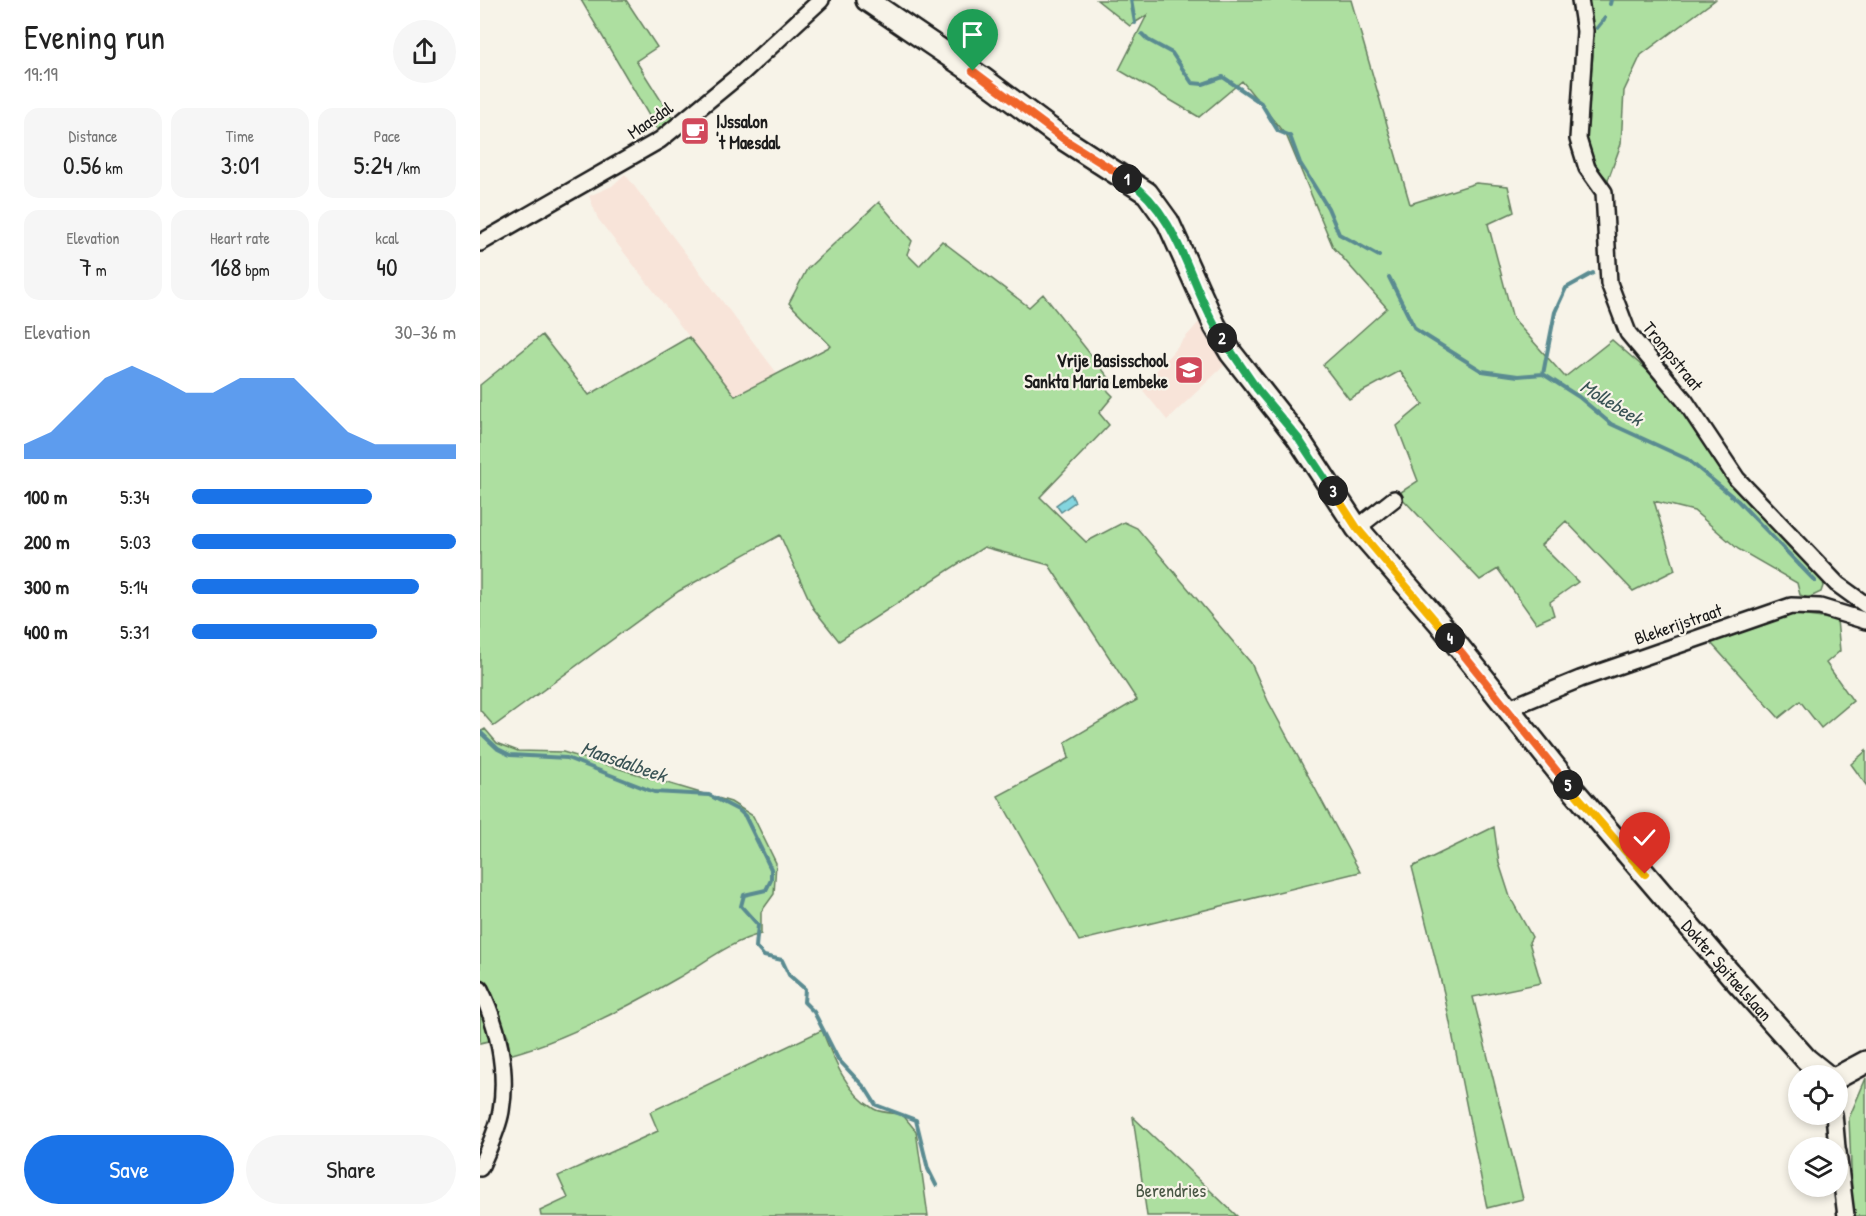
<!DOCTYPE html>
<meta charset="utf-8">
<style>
:root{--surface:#fff;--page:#f6f6f6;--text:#222;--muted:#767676;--accent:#1a73e8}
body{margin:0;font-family:"Patrick Hand",sans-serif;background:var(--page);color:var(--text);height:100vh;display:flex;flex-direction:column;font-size:22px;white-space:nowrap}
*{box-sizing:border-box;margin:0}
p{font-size:20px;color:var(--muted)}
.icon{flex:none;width:33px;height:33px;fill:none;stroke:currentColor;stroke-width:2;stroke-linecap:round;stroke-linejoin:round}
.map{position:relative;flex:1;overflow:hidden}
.side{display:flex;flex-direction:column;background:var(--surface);width:480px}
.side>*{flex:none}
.controls{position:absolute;left:1308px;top:1065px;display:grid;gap:12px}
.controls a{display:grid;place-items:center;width:60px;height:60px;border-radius:50%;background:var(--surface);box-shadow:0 3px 9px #0003;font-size:30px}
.pin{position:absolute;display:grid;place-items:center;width:51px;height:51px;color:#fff;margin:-62px -26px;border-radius:50% 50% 50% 0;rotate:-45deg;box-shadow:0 0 6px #0007}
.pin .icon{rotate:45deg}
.km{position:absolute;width:30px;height:30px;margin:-15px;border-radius:50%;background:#222;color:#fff;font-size:16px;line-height:30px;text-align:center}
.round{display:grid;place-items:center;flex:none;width:63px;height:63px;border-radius:32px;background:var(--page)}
.overview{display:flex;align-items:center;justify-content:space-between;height:102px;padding:0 24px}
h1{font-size:33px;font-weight:600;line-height:45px}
.figures{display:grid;grid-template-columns:repeat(3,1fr);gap:9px;height:102px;padding:6px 24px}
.figures div{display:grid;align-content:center;border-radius:15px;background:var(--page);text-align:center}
.figures b{font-size:26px;font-weight:600}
.figures small{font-size:16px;font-weight:400}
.figures p{font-size:16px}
.chart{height:168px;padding:12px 24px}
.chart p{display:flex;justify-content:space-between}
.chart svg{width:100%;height:108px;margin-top:6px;fill:var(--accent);opacity:.7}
.cta{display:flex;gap:12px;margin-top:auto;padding:12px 24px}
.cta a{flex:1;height:69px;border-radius:36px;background:var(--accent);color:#fff;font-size:24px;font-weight:600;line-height:69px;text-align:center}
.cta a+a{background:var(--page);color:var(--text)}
ul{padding:0 24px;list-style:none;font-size:20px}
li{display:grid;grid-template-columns:96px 72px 1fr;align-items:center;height:45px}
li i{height:15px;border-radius:8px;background:var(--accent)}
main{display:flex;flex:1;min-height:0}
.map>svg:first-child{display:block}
.built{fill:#f8e4d9}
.green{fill:#addfa0;stroke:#647e5e;stroke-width:1.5}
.water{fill:#84d5df;stroke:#5a8b91;stroke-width:1.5}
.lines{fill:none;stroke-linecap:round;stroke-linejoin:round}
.stream{stroke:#5a8b91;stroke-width:4}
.street-casing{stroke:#1c1c1c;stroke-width:20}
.secondary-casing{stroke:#1c1c1c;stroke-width:26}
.street{stroke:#f7f3e8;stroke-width:15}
.secondary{stroke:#f7f3e8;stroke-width:21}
.split-1-casing{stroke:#fff;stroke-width:12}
.split-2-casing{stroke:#fff;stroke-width:12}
.split-3-casing{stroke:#fff;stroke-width:12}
.split-4-casing{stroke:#fff;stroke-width:12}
.split-5-casing{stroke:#fff;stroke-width:12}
.split-6-casing{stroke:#fff;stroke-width:12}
.split-1{stroke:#f0652b;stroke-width:8}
.split-2{stroke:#22a559;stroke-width:8}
.split-3{stroke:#22a559;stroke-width:8}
.split-4{stroke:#f5b400;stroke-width:8}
.split-5{stroke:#f0652b;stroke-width:8}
.split-6{stroke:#f5b400;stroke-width:8}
.labels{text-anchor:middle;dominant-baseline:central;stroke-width:4.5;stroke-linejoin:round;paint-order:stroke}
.street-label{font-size:18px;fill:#1c1c1c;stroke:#f7f3e8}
.poi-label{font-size:18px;font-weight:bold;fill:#1c1c1c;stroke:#f7f3e8;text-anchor:start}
.park-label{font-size:18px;fill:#485644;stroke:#f7f3e8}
.water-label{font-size:20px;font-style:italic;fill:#3b5456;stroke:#f7f3e8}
</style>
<main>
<section class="side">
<div class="overview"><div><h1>Evening run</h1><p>19:19</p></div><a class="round"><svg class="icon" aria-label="share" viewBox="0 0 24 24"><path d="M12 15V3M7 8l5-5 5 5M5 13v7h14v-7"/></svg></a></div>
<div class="figures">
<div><p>Distance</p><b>0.56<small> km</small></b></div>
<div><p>Time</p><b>3:01</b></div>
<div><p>Pace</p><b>5:24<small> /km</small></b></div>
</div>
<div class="figures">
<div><p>Elevation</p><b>7<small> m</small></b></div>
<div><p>Heart rate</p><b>168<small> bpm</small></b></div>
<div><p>kcal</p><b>40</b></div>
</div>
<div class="chart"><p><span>Elevation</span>30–36 m</p>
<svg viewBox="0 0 160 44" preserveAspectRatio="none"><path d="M0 44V38L10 33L20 22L30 11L40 6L50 11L60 17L70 17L80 11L90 11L100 11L110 22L120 33L130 38L140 38L150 38L160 38V44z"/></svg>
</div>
<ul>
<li><b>100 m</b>5:34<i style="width:68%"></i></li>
<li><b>200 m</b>5:03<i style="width:100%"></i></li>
<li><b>300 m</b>5:14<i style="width:86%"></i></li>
<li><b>400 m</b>5:31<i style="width:70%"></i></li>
</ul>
<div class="cta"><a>Save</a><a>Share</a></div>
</section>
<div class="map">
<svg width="1386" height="1216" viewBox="0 0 1386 1216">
<rect width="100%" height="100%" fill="#f7f3e8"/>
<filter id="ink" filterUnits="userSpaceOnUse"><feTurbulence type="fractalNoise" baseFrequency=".0167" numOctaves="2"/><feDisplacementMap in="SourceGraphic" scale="12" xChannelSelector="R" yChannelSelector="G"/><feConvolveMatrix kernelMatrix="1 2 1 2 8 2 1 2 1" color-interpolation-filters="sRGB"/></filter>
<g filter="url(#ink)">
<path class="built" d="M145,174L297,373L285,382L255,396L118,219L109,196L132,186Z
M719,322L729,340L747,363L687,420L661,388Z"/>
<path class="green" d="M101,0H146L177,47L156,61L194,121L178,131Z
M617,0H871L930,204L996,183L1028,186L1034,212L1008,224L1033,319L1085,377L1132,340L1182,383L1207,411L1241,470L1342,578L1344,583L1341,592L1328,598L1320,595L1317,583L1258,549L1214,511L1174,501L1195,570L1153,591L1086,521L1061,545L1098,582L1070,602L1074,615L1056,623L1018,569L1000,580L918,494L938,481L917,426L943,404L920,371L869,399L843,365L907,308L853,247L807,137L762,81L719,117L639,70L667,15L650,26Z
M1107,0H1235L1161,55L1144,91L1141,144L1128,180L1113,164L1104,142L1113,55Z
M399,202L432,241L427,254L439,266L462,241L549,307L563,294L633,383L627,390L633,396L619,413L629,425L560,497L606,542L644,522L657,528L771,663L788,701L880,872L599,941L518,796L589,758L585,742L657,700L569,565L504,547L359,641L333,608L300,535L199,591L14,726L0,710V385L62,335L109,395L209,337L255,396L351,346L309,303L327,269Z
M1312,614L1357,620L1360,651L1346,663L1373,701L1341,728L1320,701L1299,718L1231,643Z
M5,729L17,743L38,751L83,752L251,802L273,816L296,863L294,894L281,912V934C251,941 224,963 196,979C146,1008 85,1040 29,1055L28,1036L0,978V732Z
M1386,751V785L1371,764Z
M1014,827L1019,863L1030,897L1052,937L1049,942L1061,983L993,997L1043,1199L1007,1208L964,993L932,867Z
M0,1008L13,1040L0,1043Z
M342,1030C353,1058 366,1093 394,1109C401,1113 414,1113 422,1114L436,1131L448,1216H61L60,1211L88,1198L78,1176L178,1131L170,1112Z
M1386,1078V1216H1373L1369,1118Z
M653,1117L757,1216H667Z"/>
<path class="water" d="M591,494L595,502L581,512L576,505Z"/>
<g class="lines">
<path class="stream" d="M651,0L655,23
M1130,4L1131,0
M1117,28L1125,18
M662,34L668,40L692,53L712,83L723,84L743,77L781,103L798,131L810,136L820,163L848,208L859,234L899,256
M909,277L935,329L1002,371L1038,376L1063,374L1099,397L1131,424L1207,459L1258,501L1335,581
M1063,374L1075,312L1086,288L1113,273
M0,732L18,749L30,755L87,758L174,792L229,795L260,811L265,816L291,869V880L286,890L264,895L261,906L278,925L276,947L284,956L302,960L309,975L325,989L324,1002L334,1012L358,1059L386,1089L396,1105L436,1120L448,1169L456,1185"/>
<g class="street-casing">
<path id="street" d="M1100,0L1105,31L1098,139L1107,168L1124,192L1129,283L1148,333L1205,401L1257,479L1357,584L1386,605
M0,243L180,140L263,72L341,0
M877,528L914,499
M1027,709L1100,679L1311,606L1340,607L1386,621
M0,989C18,1025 28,1070 21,1111C18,1130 7,1151 0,1168
M1354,1114L1357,1148
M1358,1152L1366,1216"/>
</g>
<g class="secondary-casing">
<g id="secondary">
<path id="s1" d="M387,0L502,78L585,140L667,193L688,222L735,326L751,353L818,438L877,528L958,621L1094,791L1252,976L1326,1059L1347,1076"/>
<path d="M1358,1077L1386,1062"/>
</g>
</g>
<use href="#street" class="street"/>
<use href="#secondary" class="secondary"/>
</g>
</g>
<g class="lines" filter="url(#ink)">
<g class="split-1-casing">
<path id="split-1" d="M493,71L585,140L647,179"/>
</g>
<g class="split-2-casing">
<path id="split-2" d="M647,179C702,218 708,284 742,338"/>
</g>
<g class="split-3-casing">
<path id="split-3" d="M742,338L777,389L818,438L853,491"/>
</g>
<g class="split-4-casing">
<path id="split-4" d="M853,491L877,528L970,638"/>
</g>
<g class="split-5-casing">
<path id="split-5" d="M970,638L1088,785"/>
</g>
<g class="split-6-casing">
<path id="split-6" d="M1088,785L1165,874"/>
</g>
<use href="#split-1" class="split-1"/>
<use href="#split-2" class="split-2"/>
<use href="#split-3" class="split-3"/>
<use href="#split-4" class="split-4"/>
<use href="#split-5" class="split-5"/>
<use href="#split-6" class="split-6"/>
</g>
<defs>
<g id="cafe-square" transform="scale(1.5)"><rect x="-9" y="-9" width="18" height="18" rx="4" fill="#d1495b" stroke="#f7f3e8"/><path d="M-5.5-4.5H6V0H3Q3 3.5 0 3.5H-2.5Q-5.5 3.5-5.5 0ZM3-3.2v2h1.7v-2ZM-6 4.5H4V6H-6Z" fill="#fff"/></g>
<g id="school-square" transform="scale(1.5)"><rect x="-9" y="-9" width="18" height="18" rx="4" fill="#d1495b" stroke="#f7f3e8"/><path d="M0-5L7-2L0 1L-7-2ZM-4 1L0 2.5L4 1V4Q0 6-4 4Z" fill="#fff"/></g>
</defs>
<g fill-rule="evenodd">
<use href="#cafe-square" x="215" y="131"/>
<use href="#school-square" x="709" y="370"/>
</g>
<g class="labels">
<g class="street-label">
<text transform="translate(170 120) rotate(-35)">Maasdal</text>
<text transform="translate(1193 356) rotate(51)">Trompstraat</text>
<text transform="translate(1198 624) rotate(-19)">Blekerijstraat</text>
<text stroke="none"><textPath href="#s1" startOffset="1314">Dokter Spitaelslaan</textPath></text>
</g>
<g class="poi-label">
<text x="236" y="121">IJssalon<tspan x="236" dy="21">'t Maesdal</tspan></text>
<text x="688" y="360" text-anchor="end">Vrije Basisschool<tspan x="688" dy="21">Sankta Maria Lembeke</tspan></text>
</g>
<g class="park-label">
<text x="691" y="1190">Berendries</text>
</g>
<g class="water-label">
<text transform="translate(1132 402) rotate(32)">Mollebeek</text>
<text transform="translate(144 761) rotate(19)">Maasdalbeek</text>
</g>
</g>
</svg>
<div class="controls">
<a><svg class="icon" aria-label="locate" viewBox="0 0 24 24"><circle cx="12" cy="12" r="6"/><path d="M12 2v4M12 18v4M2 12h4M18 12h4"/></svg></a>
<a><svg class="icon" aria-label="layers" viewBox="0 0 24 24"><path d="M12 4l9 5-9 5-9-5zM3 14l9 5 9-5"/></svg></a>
</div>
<div class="pin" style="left:493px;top:71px;background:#1e9e55"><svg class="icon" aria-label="arrive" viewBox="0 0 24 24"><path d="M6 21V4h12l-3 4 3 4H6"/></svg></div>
<div class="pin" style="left:1165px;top:874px;background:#d93025"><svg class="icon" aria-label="check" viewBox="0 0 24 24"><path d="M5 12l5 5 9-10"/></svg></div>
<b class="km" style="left:647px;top:179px">1</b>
<b class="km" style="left:742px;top:338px">2</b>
<b class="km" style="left:853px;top:491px">3</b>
<b class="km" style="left:970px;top:638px">4</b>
<b class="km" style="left:1088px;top:785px">5</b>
</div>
</main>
